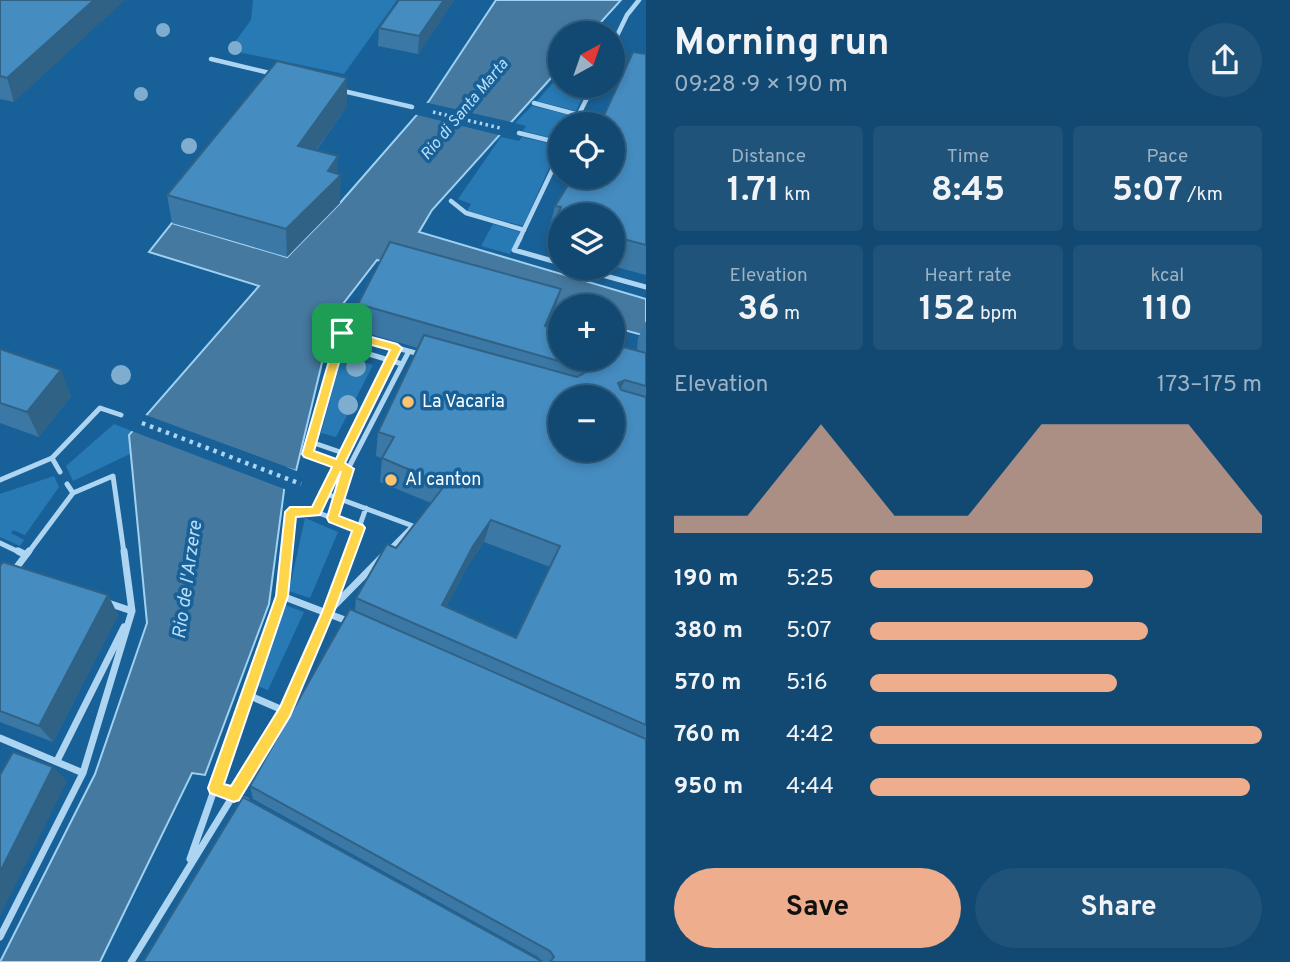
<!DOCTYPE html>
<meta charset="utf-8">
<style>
:root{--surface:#124972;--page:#1f537a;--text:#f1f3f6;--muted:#9cb2c4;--line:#316184;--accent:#eead8d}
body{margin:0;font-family:Overpass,sans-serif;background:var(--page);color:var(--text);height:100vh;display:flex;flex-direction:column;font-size:26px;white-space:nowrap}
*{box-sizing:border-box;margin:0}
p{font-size:23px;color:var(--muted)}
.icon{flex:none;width:38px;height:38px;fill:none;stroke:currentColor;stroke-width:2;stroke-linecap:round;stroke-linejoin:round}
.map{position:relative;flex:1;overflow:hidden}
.side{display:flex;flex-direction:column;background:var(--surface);width:644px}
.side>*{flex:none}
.needle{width:46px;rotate:40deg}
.fabs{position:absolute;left:548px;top:21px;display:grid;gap:14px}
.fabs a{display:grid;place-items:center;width:77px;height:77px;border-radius:50%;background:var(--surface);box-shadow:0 4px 10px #0003,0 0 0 2px var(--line);font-size:35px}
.pin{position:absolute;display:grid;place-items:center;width:60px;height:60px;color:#fff;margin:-30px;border-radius:14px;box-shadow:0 4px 10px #0006}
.round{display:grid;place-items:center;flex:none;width:74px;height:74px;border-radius:37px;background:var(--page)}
.headline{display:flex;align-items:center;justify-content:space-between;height:119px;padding:0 28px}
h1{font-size:38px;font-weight:700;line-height:52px}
.figures{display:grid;grid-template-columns:repeat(3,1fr);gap:10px;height:119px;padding:7px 28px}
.figures div{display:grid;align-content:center;border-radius:7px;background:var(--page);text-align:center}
.figures b{font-size:35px;font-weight:700}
.figures small{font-size:19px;font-weight:400}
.figures p{font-size:19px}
.chart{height:196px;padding:14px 28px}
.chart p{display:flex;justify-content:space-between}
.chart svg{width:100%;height:126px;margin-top:7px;fill:var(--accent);opacity:.7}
.cta{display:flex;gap:14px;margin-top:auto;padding:14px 28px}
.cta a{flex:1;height:80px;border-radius:42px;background:var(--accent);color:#111;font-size:28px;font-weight:700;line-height:80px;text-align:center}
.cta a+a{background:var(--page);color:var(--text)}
ul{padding:0 28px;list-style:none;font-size:23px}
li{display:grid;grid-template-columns:112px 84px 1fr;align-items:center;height:52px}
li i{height:18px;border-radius:9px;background:var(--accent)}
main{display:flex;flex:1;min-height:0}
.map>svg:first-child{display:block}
.green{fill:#287ab5}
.water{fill:#4679a0;stroke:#9fd1f3;stroke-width:2}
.pier{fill:#186198}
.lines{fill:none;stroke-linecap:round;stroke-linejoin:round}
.path-far1{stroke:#add4f1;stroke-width:3.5;stroke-dasharray:2.5 3.5;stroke-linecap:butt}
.path{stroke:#add4f1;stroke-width:4.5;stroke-dasharray:3.5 5;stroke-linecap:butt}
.pedestrian-far2{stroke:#add4f1;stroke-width:4.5}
.pedestrian-far1{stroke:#add4f1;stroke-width:5}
.pedestrian{stroke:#add4f1;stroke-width:7}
.tree{fill:#7fadcf}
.wall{fill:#3b78a5;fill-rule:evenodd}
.shaded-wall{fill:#306286}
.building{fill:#458cc0;stroke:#306286;stroke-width:2;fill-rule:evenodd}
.route{fill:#ffd54a;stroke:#fff;stroke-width:2;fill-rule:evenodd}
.poi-dot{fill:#ffc26d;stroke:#186198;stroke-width:2.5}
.labels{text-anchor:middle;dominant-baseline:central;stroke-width:7;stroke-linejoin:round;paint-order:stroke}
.far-water-label{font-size:16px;font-style:italic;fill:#b9def8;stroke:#186198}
.poi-label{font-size:18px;fill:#fff;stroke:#186198;text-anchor:start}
.water-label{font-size:19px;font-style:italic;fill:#b9def8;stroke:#186198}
</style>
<main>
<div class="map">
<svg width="646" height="962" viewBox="0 0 646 962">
<rect width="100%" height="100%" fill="#186198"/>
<path class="green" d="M253,0H397L344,74L229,50L251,20Z
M560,75V86H588L576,111L537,101Z
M532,106L574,116L570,124H560V140L523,131L526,126L515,123Z
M501,137L519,141L522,137L559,146L523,226L467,211L471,204L458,199Z
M493,224L520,232L510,254L481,246Z
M342,355L373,365L336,437L321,433Z
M114,424L132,431L129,435L130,454L73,481L66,466Z
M54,476L59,487L25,535L13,530L11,533L24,540L20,546L0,537V494Z
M305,518L338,532L310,598L289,591Z
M285,605L304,612L268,690L258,686Z"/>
<path class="water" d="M496,0H621L591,33H560V68L432,210L419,232L646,299V336L613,327L612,306H560V312L377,260L333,317L296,471L287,468L269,604L205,775L192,773L100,962H0L95,774L147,623L129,435L259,286L149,252L172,223L287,257L340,203L429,101Z"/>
<path class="pier" d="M424,102L515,123L503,136L413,114Z
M143,414L287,467L299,472L296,475L290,472L287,490L129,430Z"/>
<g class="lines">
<path class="path-far1" d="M433,112L500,128"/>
<path class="path" d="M142,423L301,484"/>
<path class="pedestrian-far2" d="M612,46L627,15L639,0
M211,59L274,74
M339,90L412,107
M534,103L579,115
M574,124L593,86
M519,133L560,143
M451,201L466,213L524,230
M519,240L560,154"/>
<path class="pedestrian-far1" d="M520,238L514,250L560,263
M577,268L646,287
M339,345L402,364
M311,442L346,454
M52,458L60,472
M348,469L308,454L342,333L423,355
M0,480L52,458L100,408L121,415
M67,484L73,493L113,476L124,553
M321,492L413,526L386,553
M316,512L397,348
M333,518L348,469L409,351
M0,543L21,553
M28,553L73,493
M287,553L291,512H316L359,528
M350,553L366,508"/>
<path class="pedestrian" d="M18,551L26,555
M13,572L29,551
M282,596L350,622
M105,602L132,611L131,614
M330,607L350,551
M248,695L285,711
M0,738L83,773
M57,761L124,627
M215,788L246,801
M190,859L282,596L287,551
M0,937L83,773L132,611L124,551
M131,962L285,711L328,612L388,551"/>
</g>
<g class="tree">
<circle cx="163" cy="30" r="7"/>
<circle cx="235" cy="48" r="7"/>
<circle cx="141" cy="94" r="7"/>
<circle cx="189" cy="146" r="8"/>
<circle cx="356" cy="367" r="10"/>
<circle cx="121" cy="375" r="10"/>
<circle cx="348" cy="405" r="10"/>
</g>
<path class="wall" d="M0,0L14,102L0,99Z
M399,0H454L418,54L378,46L379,28Z
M646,54V275L612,266V215H560V251L547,248L551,233H548L555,206Z
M347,106L316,151L338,174L340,203L287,257L172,223L167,195Z
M561,289L548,326L637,351L638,338L646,321V962H143L540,960L538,957L253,799L250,786L355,611L356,598L396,548L431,503L380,482L382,458L376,456L378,432L418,348L356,330L358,304ZM484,542L550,567L516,638L446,607L467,567Z
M0,349L71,396L39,437L0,423Z
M0,566L108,595L118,615L53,742L0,722Z"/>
<path class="shaded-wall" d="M94,0H125L14,102L7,78Z
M444,0H454L418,54L419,36Z
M347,78V106L299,174L298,146Z
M338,156L337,178L341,175L340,203L287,257L286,229Z
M561,289L553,315L537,351L545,326Z
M61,370L71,396L39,437L27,412Z
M625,380L613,405L618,383Z
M491,520L484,542L467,567L437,624L442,605L473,546Z
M108,595L118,615L53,742L39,726Z
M53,767L67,781L0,916V872Z"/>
<path class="building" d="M0,0H94L7,78L0,76Z
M399,0H444L419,36L379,28Z
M633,52L646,54V245L612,236V215H560V222L555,221L561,207L555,206L573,177H612V124H600Z
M277,61L347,78L298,146L338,156L328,171L341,175L286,229L167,195Z
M390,242L561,289L545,326L560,331V359H612V344L646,353V386L625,380L618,383L621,390L646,397V725L356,598L387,544L396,548L445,485L382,458L394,437L378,432L424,335L577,377L584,373L580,367L358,304ZM560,397H612V450H560ZM491,520L560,546L516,638L442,605L473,546Z
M0,349L61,370L27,412L0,403Z
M3,562L108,595L39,726L0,711V566Z
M350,609L646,739V962H550L554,957L550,951L250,786Z
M13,752L53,767L0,872V775Z
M243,797L543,962H143Z"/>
<path class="route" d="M342,329L397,344L402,348L345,463L354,469L339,516L363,525L365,528L334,612L290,716L239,800L234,802L210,793L208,788L276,596L285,512L290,507H312L332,467L304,457L302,454L337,333ZM346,338L390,350L336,459L314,451ZM341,471L327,518L329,522L352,531L322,612L280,707L231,786L224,784L288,596L296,517L320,515Z"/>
<g class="poi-dot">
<circle cx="408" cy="402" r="7"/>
<circle cx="391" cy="480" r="7"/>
</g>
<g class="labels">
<g class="far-water-label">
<text transform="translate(465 110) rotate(-50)">Rio di Santa Marta</text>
</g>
<g class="poi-label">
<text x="422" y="402">La Vacaria</text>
<text x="405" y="480">Al canton</text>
</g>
<g class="water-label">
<text transform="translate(188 580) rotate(-82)">Rio de l'Arzere</text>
</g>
</g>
</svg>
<div class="fabs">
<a><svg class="needle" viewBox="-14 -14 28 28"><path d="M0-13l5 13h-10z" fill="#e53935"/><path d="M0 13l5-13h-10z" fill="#9cb2c4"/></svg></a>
<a><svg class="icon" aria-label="locate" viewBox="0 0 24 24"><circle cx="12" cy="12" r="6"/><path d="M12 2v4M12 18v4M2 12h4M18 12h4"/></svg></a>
<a><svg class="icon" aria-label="layers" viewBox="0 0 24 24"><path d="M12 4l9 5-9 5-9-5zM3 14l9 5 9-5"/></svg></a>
<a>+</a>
<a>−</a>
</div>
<div class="pin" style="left:342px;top:333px;background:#1e9e55"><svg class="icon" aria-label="arrive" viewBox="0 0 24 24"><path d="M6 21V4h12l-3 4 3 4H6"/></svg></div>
</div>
<section class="side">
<div class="headline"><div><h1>Morning run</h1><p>09:28 · 9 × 190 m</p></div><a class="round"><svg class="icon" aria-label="share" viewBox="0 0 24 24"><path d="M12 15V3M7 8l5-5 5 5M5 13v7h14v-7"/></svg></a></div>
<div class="figures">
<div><p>Distance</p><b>1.71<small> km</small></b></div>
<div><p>Time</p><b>8:45</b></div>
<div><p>Pace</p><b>5:07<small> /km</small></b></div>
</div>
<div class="figures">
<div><p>Elevation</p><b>36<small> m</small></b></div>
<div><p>Heart rate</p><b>152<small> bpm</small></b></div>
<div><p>kcal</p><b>110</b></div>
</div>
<div class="chart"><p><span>Elevation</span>173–175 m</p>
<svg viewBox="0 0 160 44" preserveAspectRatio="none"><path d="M0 44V38L10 38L20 38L30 22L40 6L50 22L60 38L70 38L80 38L90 22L100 6L110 6L120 6L130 6L140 6L150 22L160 38V44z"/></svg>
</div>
<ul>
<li><b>190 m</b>5:25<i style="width:57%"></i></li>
<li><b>380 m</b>5:07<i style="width:71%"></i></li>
<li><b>570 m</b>5:16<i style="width:63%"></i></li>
<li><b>760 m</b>4:42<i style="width:100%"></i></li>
<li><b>950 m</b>4:44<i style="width:97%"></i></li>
</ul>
<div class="cta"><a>Save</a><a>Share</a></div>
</section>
</main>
